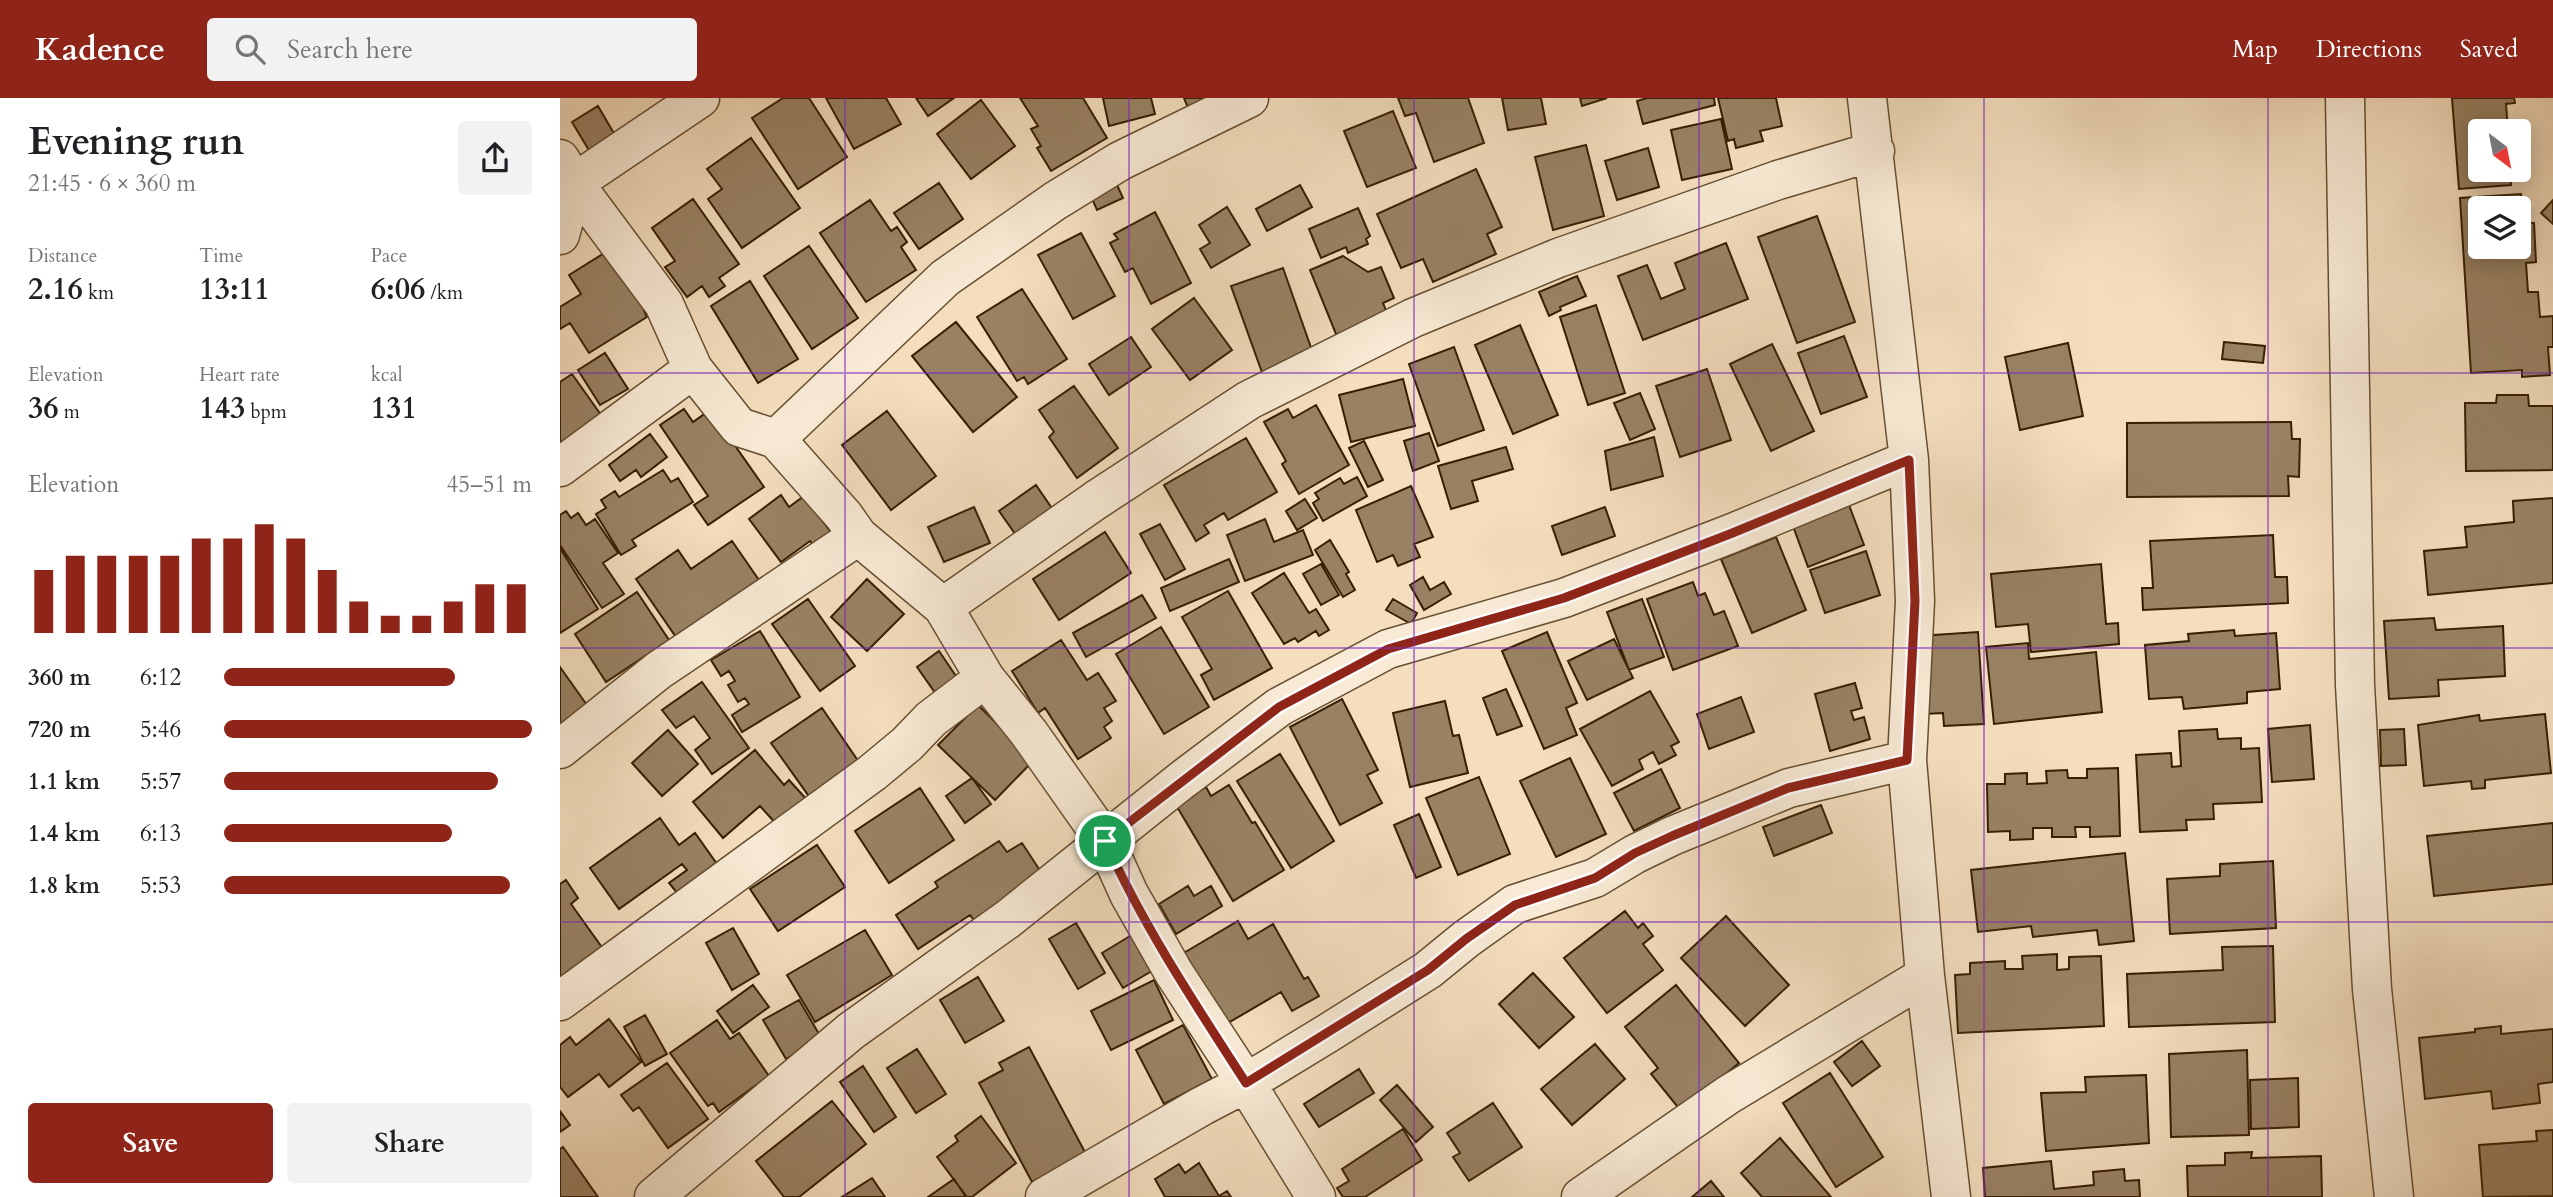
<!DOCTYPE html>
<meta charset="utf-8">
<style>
:root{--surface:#fff;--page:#f2f2f2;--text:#202124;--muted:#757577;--accent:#8f2418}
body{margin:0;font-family:Cardo,serif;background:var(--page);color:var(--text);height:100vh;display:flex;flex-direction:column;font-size:26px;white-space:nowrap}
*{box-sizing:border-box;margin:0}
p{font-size:23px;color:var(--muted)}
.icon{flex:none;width:38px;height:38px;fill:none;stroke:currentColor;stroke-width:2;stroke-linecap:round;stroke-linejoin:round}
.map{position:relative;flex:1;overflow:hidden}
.drawer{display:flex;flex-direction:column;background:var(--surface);width:560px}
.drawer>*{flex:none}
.needle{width:46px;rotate:148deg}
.controls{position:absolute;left:1908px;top:21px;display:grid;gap:14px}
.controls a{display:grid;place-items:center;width:63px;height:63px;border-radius:7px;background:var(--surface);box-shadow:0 4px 18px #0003;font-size:35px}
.pin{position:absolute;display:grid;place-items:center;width:60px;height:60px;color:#fff;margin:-30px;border:4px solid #fff;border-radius:50%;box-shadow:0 2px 7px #0007}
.round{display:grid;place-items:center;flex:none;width:74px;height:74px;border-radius:7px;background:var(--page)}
.headline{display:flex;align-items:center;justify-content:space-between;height:119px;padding:0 28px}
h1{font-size:38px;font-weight:600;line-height:52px}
.metrics{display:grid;grid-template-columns:repeat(3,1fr);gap:10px;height:119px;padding:7px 28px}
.metrics div{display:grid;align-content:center}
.metrics b{font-size:30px;font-weight:600}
.metrics small{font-size:19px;font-weight:400}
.metrics p{font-size:19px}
.chart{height:196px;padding:14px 28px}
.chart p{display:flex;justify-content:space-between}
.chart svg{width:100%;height:126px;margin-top:7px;stroke:var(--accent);stroke-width:6}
.action{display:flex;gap:14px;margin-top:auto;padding:14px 28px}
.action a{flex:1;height:80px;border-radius:7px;background:var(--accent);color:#fff;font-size:28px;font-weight:600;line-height:80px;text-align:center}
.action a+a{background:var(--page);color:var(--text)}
ul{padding:0 28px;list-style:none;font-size:23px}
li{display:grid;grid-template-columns:112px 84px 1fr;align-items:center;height:52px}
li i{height:18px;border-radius:9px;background:var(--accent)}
header{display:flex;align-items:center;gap:42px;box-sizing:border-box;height:98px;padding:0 35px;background:var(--accent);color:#fff}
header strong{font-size:33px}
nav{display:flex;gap:38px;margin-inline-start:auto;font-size:24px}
.search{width:490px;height:63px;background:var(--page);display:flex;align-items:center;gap:18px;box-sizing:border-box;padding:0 24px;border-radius:7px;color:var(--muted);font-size:26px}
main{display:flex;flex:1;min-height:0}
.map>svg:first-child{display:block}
.building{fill:#998264;stroke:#371f02;stroke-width:2;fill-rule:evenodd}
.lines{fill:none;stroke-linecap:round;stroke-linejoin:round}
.minor-casing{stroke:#664f31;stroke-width:41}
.minor{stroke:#f8ead5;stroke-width:38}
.route-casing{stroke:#fff;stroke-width:14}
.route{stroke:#8f2418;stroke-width:9}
.grid{fill:none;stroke:#7b2cbf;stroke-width:2;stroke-opacity:0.55}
</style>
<header>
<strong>Kadence</strong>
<div class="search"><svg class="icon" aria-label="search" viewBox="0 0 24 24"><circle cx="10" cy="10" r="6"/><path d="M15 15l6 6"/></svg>Search here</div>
<nav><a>Map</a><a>Directions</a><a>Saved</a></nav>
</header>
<main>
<section class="drawer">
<div class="headline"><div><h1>Evening run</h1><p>21:45 · 6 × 360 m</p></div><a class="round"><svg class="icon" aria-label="share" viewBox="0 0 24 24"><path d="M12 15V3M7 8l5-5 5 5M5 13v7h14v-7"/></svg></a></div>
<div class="metrics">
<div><p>Distance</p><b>2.16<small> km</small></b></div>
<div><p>Time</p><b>13:11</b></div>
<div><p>Pace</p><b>6:06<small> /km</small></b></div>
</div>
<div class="metrics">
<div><p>Elevation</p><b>36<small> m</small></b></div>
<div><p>Heart rate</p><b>143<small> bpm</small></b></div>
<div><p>kcal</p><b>131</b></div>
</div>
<div class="chart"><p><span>Elevation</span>45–51 m</p>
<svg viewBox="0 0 160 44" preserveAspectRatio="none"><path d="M5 44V22M15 44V17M25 44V17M35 44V17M45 44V17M55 44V11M65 44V11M75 44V6M85 44V11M95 44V22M105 44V33M115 44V38M125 44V38M135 44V33M145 44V27M155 44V27"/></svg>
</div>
<ul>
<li><b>360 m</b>6:12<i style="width:75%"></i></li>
<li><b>720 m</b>5:46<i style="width:100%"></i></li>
<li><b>1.1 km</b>5:57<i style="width:89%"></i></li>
<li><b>1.4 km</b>6:13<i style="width:74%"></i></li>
<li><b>1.8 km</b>5:53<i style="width:93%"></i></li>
</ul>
<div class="action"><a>Save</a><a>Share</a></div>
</section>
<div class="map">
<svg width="1993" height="1099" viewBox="0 0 1993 1099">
<rect width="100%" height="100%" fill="#f4debe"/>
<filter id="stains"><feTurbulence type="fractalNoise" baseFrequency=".00286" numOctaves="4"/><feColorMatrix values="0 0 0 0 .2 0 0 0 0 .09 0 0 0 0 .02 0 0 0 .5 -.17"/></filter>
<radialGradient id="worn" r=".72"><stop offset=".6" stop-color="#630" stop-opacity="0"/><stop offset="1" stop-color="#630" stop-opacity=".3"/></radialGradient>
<path class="building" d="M223,0H249L287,59L238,91L192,20Z
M266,0H326L341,26L294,51Z
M356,0H394L368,18Z
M460,0H523L547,40L491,73L477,50L481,48L471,31L478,28Z
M543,0H591L595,16L549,28Z
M624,0H669L628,10Z
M838,0H908L924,45L874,64L856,15L845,18Z
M942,0H981L986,26L948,32Z
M1020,0H1047L1022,8Z
M1087,0H1154L1155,7L1083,26L1077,3Z
M1158,0H1216L1222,28L1200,33L1203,43L1176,50L1174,41L1168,43Z
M1892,0H1954L1955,5L1946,6L1948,33H1955H1920V72H1950L1951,87L1899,91Z
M421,2L455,48L411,81L377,36Z
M38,8L56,39L30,54L12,24Z
M833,13L856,70L807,89L784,33Z
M1161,21L1172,71L1122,82L1111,32Z
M191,40L240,110L182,150L148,101L162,91L147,71Z
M1026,47L1044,118L993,132L975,59Z
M1088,50L1099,89L1057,102L1045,63Z
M916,71L942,129L927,136L936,156L873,184L863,161L841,170L817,116Z
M552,76L563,100L537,112L526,87Z
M379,85L403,121L359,151L334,115Z
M740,87L752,109L707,133L696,111Z
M1961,96L1963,125H1974L1976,164L1966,165L1968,194H1978L1980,219L1993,218V249H1988L1990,277L1962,279V272L1911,275L1900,100ZM1920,110H1958V149H1920Z
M133,101L179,166L159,180L165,188L149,199L142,188L127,199L105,169L115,163L92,130Z
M310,102L331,133L337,129L347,144L341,149L356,172L306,204L260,135Z
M1993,102V126L1981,115Z
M667,109L690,147L651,170L640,151L650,145L639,127Z
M798,110L810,138L806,141L808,146L788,155L786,149L761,160L749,131Z
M595,114L631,185L591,206L573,170L565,174L550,145L558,141L554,136Z
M1257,118L1295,224L1237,245L1198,139Z
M521,135L555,198L513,221L478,157Z
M1166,145L1188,201L1083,242L1058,178L1087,167L1101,201L1125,191L1115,165Z
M249,148L298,220L252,251L204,178Z
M54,149L91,209L84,213L87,219L29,255L10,225L0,231V209L21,196L9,177Z
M783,158L808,174L821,169L834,200L823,205L829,220L778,241L750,172Z
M723,170L755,261L704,280L671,188Z
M1017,178L1026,198L1000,209L1001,212L989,218L979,194Z
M190,183L238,261L198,285L151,208Z
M462,191L507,261L468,286L464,279L457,283L417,219Z
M634,200L672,252L630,282L592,231Z
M1036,207L1065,295L1028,307L1000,219Z
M396,224L457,299L413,334L352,258Z
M960,227L998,317L953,336L915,247Z
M1284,238L1307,299L1261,316L1238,255Z
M571,239L591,269L549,297L529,266Z
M1664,244L1705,248L1703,265L1662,261Z
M1508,245L1523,318L1460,332L1445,259Z
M1212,246L1254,333L1211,353L1170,266Z
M894,249L924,332L878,348L849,266Z
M45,255L68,291L40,307L18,272Z
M1147,271L1171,342L1120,359L1096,288Z
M12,276L46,324L0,357V284Z
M843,281L855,328L791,344L779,297Z
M514,288L558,350L517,380L489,339L494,334L479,312Z
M1080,295L1095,331L1070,342L1054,305Z
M1937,297H1968L1969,308H1993V372L1906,373L1905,305H1936Z
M756,307L789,367L739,396L722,366L726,363L704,324L728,311L733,320Z
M124,311L133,324L150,312L204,389L148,427L134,407L148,398L100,327Z
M327,313L376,378L331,412L282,347Z
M1731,324L1732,341H1740L1739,379L1728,378L1729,398L1567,399V325Z
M869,335L879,363L853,373L844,343Z
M90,336L107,359L81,379L76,372L60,383L49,367Z
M1094,339L1103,378L1051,392L1045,353Z
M686,340L717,394L668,422L664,415L644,427L649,435L636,443L604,387Z
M804,343L823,382L808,389L789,350Z
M946,349L953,371L912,383L918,403L891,411L878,368Z
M103,372L111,384L118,380L133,404L72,442L76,448L61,457L36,416L46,410L41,402L55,393L59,399Z
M797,379L807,398L763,423L753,405L759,401L755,395L780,380L784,386Z
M476,387L500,422L463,447L439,413Z
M851,388L873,439L854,446L860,459L838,468L833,457L817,464L796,412Z
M221,397L229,409L244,398L273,437L255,449L250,443L221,464L189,421Z
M1993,400V485L1868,497L1864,453L1907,449L1905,429L1954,424L1953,403Z
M745,401L757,420L737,432L726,413Z
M1289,407L1304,447L1248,469L1233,428Z
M414,409L430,445L384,464L368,429Z
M1045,409L1055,438L1002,457L992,428Z
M6,413L11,420L18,415L26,427L35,421L58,455L43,465L64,496L42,510L0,447V417Z
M705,421L714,444L743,432L753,457L685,483L667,437Z
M600,426L625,471L605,482L580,436Z
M545,434L571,475L499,522L473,481Z
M1713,437L1715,479H1727L1728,505L1583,512L1582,490H1593L1590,443Z
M1216,439L1246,512L1192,535L1161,461Z
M770,442L789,474L786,476L795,492L783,499L755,452Z
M172,443L201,485L118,542L76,481L118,452L131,471Z
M0,450L38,511L0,535Z
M1306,453L1320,497L1265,515L1250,472Z
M669,461L679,484L610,513L601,490Z
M761,466L779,497L761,507L743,476Z
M1541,466L1546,526L1558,525L1559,546L1471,554L1468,526L1436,529L1431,476Z
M724,475L749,515L756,511L769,532L759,538L756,533L738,544L735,540L724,546L692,495Z
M863,479L870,492L884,484L891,496L864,512L850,487Z
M307,481L344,516L307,553L271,519Z
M1133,484L1138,498L1145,495L1154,517L1164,513L1178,548L1113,572L1087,501Z
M668,493L712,570L654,602L641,577L652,571L622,519Z
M77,494L109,542L46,584L15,536Z
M582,497L596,520L526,559L513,535Z
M248,501L295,568L260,593L212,526Z
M833,501L857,515L851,526L826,512Z
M1082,501L1104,559L1069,572L1047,514Z
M1874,520L1876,532L1943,528L1945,578L1878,582L1879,598L1829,601L1824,523Z
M601,529L649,609L604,636L556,556Z
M1674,532L1675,538L1716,535L1720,591L1687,594V605L1624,611L1622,599L1589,601L1585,547L1629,543L1628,536Z
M200,533L240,599L182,634L172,617L189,606L185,600L178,604L168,587L175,583L169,573L161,578L151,562Z
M987,534L1017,605L1006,610L1017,637L984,651L942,553Z
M1418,534L1424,626L1384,628L1383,615L1364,616L1359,538Z
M1054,541L1073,580L1027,602L1008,563Z
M501,542L527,582L538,575L556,603L544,610L552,623L544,629L551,640L518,661L485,610L478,615L452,573Z
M1468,545L1469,561L1536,554L1542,614L1434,626L1426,549Z
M379,553L398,581L376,596L357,569Z
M0,569L29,610L0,630Z
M142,584L189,650L152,676L135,652L150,640L134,618L116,630L102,612Z
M1295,585L1302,610L1291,613L1294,622L1304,619L1310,641L1270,653L1255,596Z
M946,591L962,628L937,637L923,600Z
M1090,593L1119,644L1111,648L1116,657L1099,666L1093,654L1079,662L1083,671L1052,688L1020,631Z
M1181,599L1194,634L1149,651L1137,616Z
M782,601L818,672L807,677L822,705L780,727L730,629Z
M885,603L893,638L899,637L908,675L850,689L833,615Z
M418,607L474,662L435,702L378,647Z
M262,610L303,670L253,704L211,645Z
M1985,616L1991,675L1925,682V690L1912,691L1911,683L1864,688L1858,627L1919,617L1920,623Z
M1750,627L1754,681L1712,684L1708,631Z
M1657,631L1658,641L1681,640V651L1699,650L1702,704L1653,706L1654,721L1626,722L1627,732L1580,734L1576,657L1611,655L1612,669L1621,668L1619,633Z
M1844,631L1846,667L1821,668L1820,632Z
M108,632L138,666L102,698L72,665Z
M195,652L224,687L229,682L249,704L220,730L200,708L163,740L133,704Z
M720,656L774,743L731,770L677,683Z
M1010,660L1046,736L996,759L960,683Z
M1558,670L1560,738L1530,739V729H1515L1516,739H1492V730H1473V741L1450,742V733L1428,734L1427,686H1445V676L1467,675V686L1487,685L1486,673L1507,672L1508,680H1527V671Z
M1101,671L1120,710L1074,733L1054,695Z
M919,679L950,756L898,777L866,700Z
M412,680L431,706L405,725L386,698Z
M669,687L692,725L695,724L724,772L673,803L616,707L646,689L651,698Z
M360,690L394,742L329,785L295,733Z
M1261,707L1272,735L1214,758L1203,729Z
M859,716L881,769L856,780L834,727Z
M100,720L119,747L135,735L162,773L122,801L109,785L127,772L122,766L59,811L30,770Z
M1993,725V786L1874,798L1867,738Z
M439,743L447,754L462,745L481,774L419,829L410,817L358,851L336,817L378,789L375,784Z
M257,747L285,789L218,833L190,791Z
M1565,755L1574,843L1539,847L1537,832L1473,839L1471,828L1418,834L1411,772Z
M1713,763L1716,830L1610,836L1607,781L1660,778V766Z
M6,782L18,800L11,806L46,855L0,886V786Z
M628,788L634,798L651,788L662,808L616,836L599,806Z
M1065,813L1078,830L1083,825L1093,838L1083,846L1103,872L1047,915L1004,860Z
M1166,818L1229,887L1185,928L1121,860Z
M678,823L688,841L713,826L744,881L748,879L759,898L732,913L721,894L663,928L622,856Z
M516,825L545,875L518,891L489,841Z
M173,830L199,876L172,892L146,845Z
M305,832L332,877L255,924L227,877Z
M580,832L602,867L563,890L542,855Z
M1713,848L1715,924L1569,929L1567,876L1663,872L1662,849Z
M1497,856V872L1509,871V859L1541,858L1544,928L1398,935L1395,877L1410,876V865L1445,863V871H1463L1462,858Z
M973,875L1014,919L979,950L939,906Z
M418,879L444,923L405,945L380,902Z
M594,882L613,922L551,952L531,913Z
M193,887L209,909L173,935L157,913Z
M1116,887L1179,965L1121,1013L1091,976L1098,970L1065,929Z
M239,902L262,941L226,961L203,922Z
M85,917L107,956L85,968L64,929Z
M49,921L81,964L49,989L39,976L8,999L0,989V947L10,939L16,947Z
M157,922L170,941L179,935L209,978L159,1014L153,1005L148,1008L110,955Z
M623,927L652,981L604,1006L576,952Z
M1941,928V936L1993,931V984L1978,986L1980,1005L1933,1011L1931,993L1865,1001L1859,940L1915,934V931Z
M1302,943L1320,968L1292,988L1274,964Z
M1035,946L1065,981L1012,1027L981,991Z
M469,949L526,1056L472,1084L419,985L443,972L439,965Z
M357,951L386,996L356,1015L327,970Z
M1687,952L1689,1037L1611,1039L1609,956Z
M107,965L148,1021L108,1050L79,1009L73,1013L61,997Z
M303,968L336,1019L314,1034L280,984Z
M799,971L814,995L759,1029L744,1006Z
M1270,975L1323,1059L1276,1089L1223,1005Z
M1586,977L1589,1045L1486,1053L1481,995L1526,994L1525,979Z
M1738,980L1739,1029L1691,1031L1690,982Z
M837,987L873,1029L856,1044L820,1002Z
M272,1003L306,1046L239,1099H224L196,1063Z
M933,1005L962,1049L909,1083L893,1059L900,1055L887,1035Z
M0,1013L10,1027L0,1034Z
M421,1018L456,1065L412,1099H407L377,1059L398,1043L395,1038Z
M843,1031L862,1062L805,1099H783L777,1090L789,1083L782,1071Z
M1993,1032V1098L1923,1099L1919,1047L1977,1043L1976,1033Z
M1220,1040L1271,1099H1202L1181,1075Z
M3,1049L38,1099H0V1051Z
M1692,1054L1691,1060L1761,1058L1762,1099H1628L1627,1068L1665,1067V1055Z
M1491,1063L1494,1091L1534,1087L1533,1074L1564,1071L1565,1083L1579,1082L1580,1099H1425L1423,1070Z
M639,1065L659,1098L667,1093L671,1099H605L595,1081L619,1066L625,1075Z
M312,1080L325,1099H282Z
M394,1081L406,1099H368Z
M1151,1083L1164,1099H1132Z"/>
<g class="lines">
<g class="minor-casing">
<path id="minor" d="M1307,0L1349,362L1355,503L1347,662L1365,878L1391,1099
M1785,0L1795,587L1812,891L1834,1099
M0,61L14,85L104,206L133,271L179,329L216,341L284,418L298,438L383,509L425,580L469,635L545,743L569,796L614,875L686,985L756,1099
M0,137L14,85L140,0
M216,341L385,180L495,103L560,63L689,0
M0,369L133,271
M383,509L536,402L689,302L853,220L998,160L1218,82L1315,53
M0,651L99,572L298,438
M0,903L312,675L347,646L371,621L425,580
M94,1099L291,933L448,821L622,682L719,609L828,551L1004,500L1170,436L1349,362
M485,1099L642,1008L686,985L768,935L868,872L906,841L955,806L1035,780L1075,756L1112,738L1229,690L1347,662
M1021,1099L1168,997L1365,878"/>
</g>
<use href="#minor" class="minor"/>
</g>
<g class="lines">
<g class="route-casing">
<path id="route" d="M1349,362L1355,503L1347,662L1228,690L1112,738L1075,755L1035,780L955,807L906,841L868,872L686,985C635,906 584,829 545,743L719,609L828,551L1004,500L1170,436Z"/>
</g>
<use href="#route" class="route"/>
</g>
<path class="grid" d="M285,0V1099M569,0V1099M854,0V1099M1139,0V1099M1424,0V1099M1708,0V1099M0,275H1993M0,550H1993M0,824H1993"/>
<rect width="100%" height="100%" filter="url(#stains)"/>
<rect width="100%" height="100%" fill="url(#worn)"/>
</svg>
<div class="controls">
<a><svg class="needle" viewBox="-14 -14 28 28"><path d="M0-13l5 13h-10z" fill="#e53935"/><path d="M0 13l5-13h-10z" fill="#757577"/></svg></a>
<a><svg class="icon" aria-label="layers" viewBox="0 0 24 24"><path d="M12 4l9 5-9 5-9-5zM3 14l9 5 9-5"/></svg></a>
</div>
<div class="pin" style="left:545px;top:743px;background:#1e9e55"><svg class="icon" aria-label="arrive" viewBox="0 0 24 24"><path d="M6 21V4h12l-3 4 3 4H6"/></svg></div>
</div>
</main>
